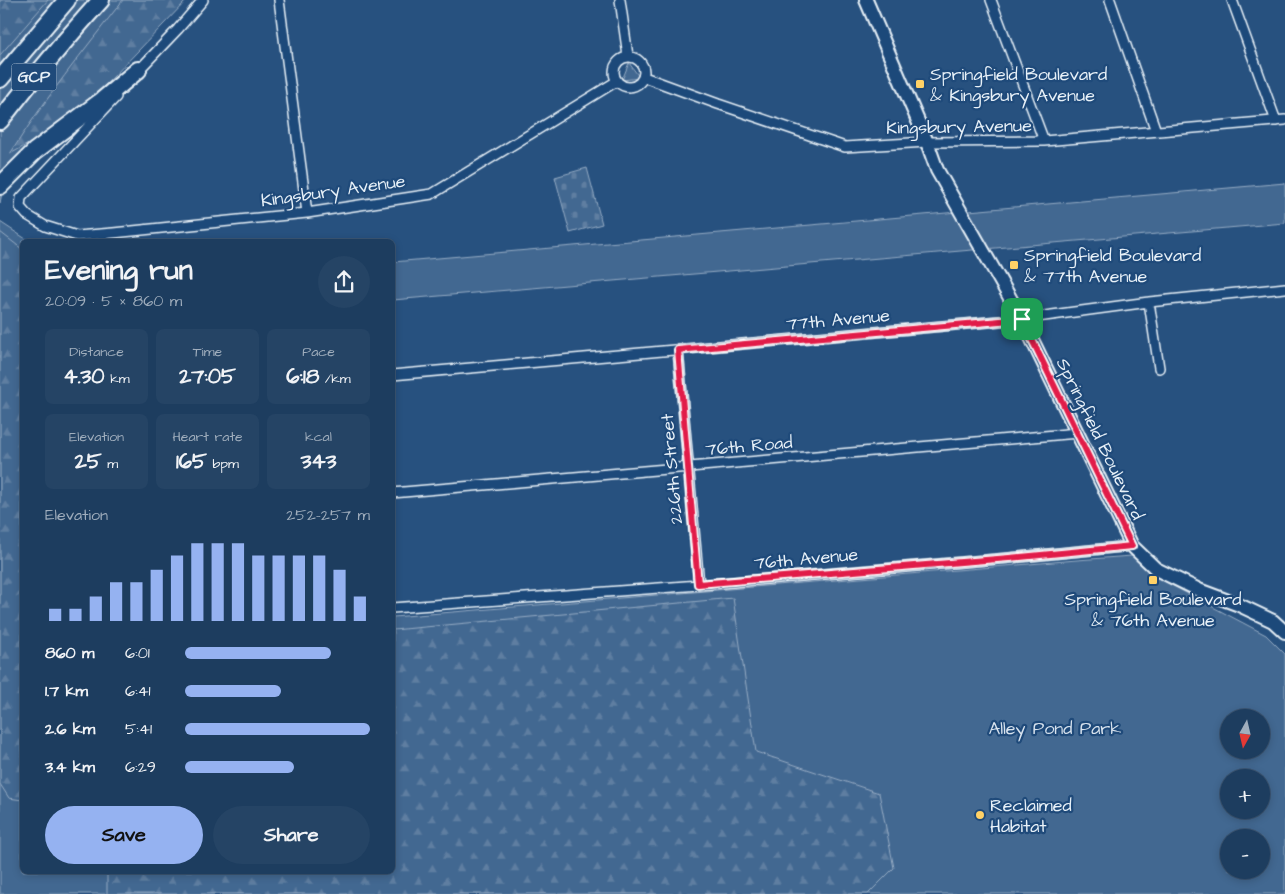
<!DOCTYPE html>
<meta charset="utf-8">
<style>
:root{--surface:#1d3d5f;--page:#254465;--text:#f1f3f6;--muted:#a0aebd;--line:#3b5674;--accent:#95b2f1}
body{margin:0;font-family:"Architects Daughter",sans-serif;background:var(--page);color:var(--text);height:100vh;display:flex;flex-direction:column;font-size:19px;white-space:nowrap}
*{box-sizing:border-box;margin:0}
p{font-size:16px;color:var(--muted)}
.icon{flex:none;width:28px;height:28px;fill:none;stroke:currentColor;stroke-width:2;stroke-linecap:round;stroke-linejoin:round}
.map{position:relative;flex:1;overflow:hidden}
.details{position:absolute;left:20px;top:239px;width:375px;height:635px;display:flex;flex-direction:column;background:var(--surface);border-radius:8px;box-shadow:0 2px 8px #0003,0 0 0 1px var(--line)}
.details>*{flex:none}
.needle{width:32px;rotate:188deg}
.buttons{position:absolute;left:1220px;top:709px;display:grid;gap:10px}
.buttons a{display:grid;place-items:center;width:50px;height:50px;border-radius:50%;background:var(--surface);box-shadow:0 2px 8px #0003,0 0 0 1px var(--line);font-size:25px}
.pin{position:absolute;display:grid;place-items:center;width:42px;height:42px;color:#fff;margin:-21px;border-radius:10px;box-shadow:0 2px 8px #0006}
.round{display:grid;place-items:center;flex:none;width:52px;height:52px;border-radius:26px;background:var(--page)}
.overview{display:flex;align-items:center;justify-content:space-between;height:85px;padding:0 25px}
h1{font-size:28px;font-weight:800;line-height:38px}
.figures{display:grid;grid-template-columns:repeat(3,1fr);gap:8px;height:85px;padding:5px 25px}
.figures div{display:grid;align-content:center;border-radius:8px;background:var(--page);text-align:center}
.figures b{font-size:21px;font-weight:800}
.figures small{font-size:14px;font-weight:400}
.figures p{font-size:14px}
.chart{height:140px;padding:10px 25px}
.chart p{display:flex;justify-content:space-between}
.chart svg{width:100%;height:90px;margin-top:5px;stroke:var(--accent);stroke-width:6}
.button{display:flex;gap:10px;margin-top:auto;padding:10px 25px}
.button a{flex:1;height:58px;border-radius:30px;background:var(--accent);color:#111;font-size:20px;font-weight:800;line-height:58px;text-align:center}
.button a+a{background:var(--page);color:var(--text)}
ul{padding:0 25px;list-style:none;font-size:16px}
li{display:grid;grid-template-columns:80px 60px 1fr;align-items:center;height:38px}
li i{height:12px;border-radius:6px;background:var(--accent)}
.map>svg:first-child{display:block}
.green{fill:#436891;stroke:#96acc4;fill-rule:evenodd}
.forest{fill:url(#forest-firs);stroke:#96acc4}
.cemetery{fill:url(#cemetery-stones);stroke:#96acc4}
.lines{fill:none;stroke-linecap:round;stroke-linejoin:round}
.street-casing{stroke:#e8f1f8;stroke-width:12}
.secondary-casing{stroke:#e8f1f8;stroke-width:16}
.highway-casing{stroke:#e8f1f8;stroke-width:20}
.street{stroke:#1f4a7a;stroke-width:9}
.secondary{stroke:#1f4a7a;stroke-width:12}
.highway{stroke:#1f4a7a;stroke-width:16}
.route-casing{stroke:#fff;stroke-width:10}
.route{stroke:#e11d48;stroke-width:6}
.poi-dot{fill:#ffd166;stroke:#1f4a7a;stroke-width:2}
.labels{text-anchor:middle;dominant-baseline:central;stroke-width:4.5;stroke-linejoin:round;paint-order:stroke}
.shield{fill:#1f4a7a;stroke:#acbfd2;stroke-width:1}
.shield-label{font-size:16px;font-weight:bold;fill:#e8f1f8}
.poi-label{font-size:18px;fill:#e8f1f8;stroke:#1f4a7a;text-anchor:start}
.street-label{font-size:18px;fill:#e8f1f8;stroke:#1f4a7a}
.park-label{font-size:18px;fill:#d8e3ee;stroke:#1f4a7a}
</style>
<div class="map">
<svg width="1285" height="894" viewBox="0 0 1285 894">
<defs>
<pattern id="forest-firs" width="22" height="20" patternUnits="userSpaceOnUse" patternTransform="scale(1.25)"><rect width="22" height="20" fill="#436891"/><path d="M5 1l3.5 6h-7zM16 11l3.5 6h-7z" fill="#5e7ea1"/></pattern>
<pattern id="cemetery-stones" width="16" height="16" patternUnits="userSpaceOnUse" patternTransform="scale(1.25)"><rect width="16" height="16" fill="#436891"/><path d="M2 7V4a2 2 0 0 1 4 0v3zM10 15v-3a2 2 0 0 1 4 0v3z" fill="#5e7ea1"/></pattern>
</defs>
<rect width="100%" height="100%" fill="#27517f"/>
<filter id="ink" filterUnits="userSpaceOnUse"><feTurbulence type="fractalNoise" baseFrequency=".02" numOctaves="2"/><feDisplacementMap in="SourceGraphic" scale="10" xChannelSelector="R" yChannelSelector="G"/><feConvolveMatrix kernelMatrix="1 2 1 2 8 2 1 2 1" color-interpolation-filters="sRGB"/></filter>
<g filter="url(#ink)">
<path class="green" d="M0,0H187L6,172L0,203Z
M629,63L640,78L622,80Z
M1285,183V223L393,300V262Z
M0,222L29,241H22V871H392L393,617L1077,560L1132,556L1152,575L1266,635L1285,654V894H0ZM1229,718H1261V750H1229ZM1229,778H1261V810H1229ZM1229,838H1261V870H1229Z"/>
<path class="forest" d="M0,0H48L0,55Z
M123,0H187L89,102L41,137L10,154C44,100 84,50 123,0Z
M0,232L22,249V800L9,798L0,784Z
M733,598L756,752L879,793L894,868L868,894H107V871H392L393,630Z"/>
<path class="cemetery" d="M587,168L602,224L570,233L555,177Z"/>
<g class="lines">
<g class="street-casing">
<path id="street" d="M279,0L307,213
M620,0L628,56
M991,0L1044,141
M1110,0L1156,131
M1232,0L1276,121
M614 72a15 15 0 1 1 30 0a15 15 0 1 1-30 0Z
M137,72L178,29L203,0
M644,77L718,104L845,147L927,142L1044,141L1285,120
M116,97L21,198L20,207L27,215L45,226L77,236L113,233L307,213L432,194L617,81
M1149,302L1159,368
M678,350L699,585
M392,375L1022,319L1149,302L1285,288
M392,493L1078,433
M392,608L699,585L1009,558L1132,546"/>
</g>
<g class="secondary-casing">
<path id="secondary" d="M866,0L927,142L937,170L1022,319L1132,546L1156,569L1199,590L1239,605L1273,621L1285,632"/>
</g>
<g class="highway-casing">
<path id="highway" d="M0,79L67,0
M0,121C32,79 66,39 101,0
M0,186L35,151L100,102L138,70"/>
</g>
<use href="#street" class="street"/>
<use href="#secondary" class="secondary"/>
<use href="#highway" class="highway"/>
</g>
</g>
<g class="lines" filter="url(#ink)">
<g class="route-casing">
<path id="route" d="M1022,319L1132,546L1009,558L698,584L678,350Z"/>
</g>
<use href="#route" class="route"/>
</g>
<g class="poi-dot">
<rect x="915" y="79" width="10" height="10" rx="2.5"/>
<rect x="1009" y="260" width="10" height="10" rx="2.5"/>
<rect x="1148" y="575" width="10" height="10" rx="2.5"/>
<circle cx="980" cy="815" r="5"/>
</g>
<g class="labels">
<rect class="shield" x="11.5" y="63.5" width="45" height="27" rx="4"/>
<g class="shield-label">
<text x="34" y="77">GCP</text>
</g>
<g class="poi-label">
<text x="930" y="74">Springfield Boulevard<tspan x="930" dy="21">&amp; Kingsbury Avenue</tspan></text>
<text x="1024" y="255">Springfield Boulevard<tspan x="1024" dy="21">&amp; 77th Avenue</tspan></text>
<text x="1153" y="599" text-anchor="middle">Springfield Boulevard<tspan x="1153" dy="21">&amp; 76th Avenue</tspan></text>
<text x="990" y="805">Reclaimed<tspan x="990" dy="21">Habitat</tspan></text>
</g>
<g class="street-label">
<text transform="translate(959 127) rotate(-1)">Kingsbury Avenue</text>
<text transform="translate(333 191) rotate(-8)">Kingsbury Avenue</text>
<text transform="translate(838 320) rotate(-5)">77th Avenue</text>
<text transform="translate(1100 439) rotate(64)">Springfield Boulevard</text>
<text transform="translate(749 446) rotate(-5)">76th Road</text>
<text transform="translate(672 469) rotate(-95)">226th Street</text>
<text transform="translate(806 559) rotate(-5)">76th Avenue</text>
</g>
<g class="park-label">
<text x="1055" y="728">Alley Pond Park</text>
</g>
</g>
</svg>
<div class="buttons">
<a><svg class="needle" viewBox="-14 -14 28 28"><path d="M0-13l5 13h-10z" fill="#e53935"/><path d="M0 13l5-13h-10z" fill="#a0aebd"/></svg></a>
<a>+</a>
<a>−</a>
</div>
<div class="pin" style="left:1022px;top:319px;background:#1e9e55"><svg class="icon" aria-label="arrive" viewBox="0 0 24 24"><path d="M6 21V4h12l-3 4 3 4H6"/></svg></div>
<section class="details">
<div class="overview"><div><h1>Evening run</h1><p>20:09 · 5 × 860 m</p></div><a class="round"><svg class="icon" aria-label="share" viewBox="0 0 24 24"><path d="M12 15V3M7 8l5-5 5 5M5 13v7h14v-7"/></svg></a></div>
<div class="figures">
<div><p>Distance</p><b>4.30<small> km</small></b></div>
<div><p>Time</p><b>27:05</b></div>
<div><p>Pace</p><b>6:18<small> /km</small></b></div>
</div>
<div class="figures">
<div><p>Elevation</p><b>25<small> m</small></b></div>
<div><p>Heart rate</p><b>165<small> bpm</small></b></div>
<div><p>kcal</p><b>343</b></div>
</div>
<div class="chart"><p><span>Elevation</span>252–257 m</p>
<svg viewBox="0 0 160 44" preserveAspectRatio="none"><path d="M5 44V38M15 44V38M25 44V32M35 44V25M45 44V25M55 44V19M65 44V12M75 44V6M85 44V6M95 44V6M105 44V12M115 44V12M125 44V12M135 44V12M145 44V19M155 44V32"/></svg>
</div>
<ul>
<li><b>860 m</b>6:01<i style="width:79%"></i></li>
<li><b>1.7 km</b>6:41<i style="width:52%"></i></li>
<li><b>2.6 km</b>5:41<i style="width:100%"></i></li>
<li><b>3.4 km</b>6:29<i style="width:59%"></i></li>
</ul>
<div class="button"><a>Save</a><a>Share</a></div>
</section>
</div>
